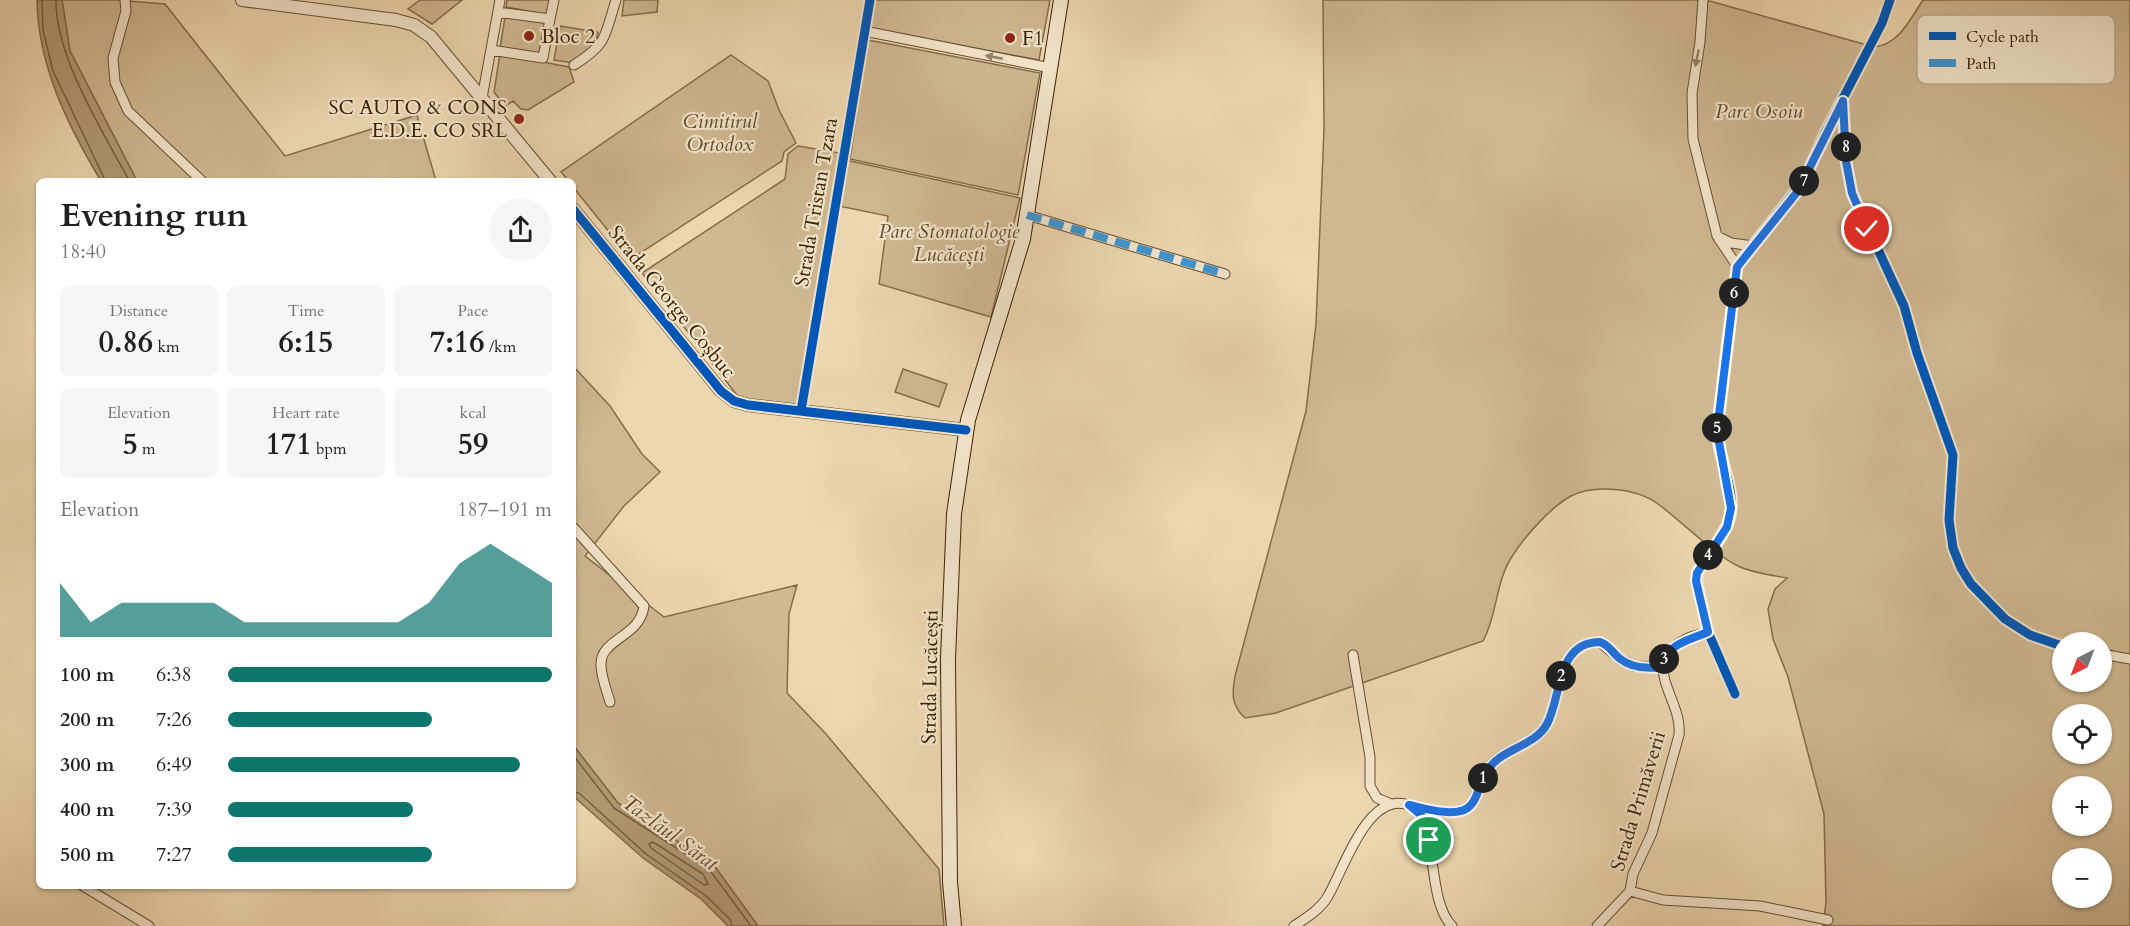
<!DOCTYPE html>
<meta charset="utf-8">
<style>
:root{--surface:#fff;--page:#f6f6f6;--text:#202124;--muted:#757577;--accent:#0f766e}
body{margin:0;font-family:Cardo,serif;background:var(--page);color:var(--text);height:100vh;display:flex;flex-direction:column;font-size:22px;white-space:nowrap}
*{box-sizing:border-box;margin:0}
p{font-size:20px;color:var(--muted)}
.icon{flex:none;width:33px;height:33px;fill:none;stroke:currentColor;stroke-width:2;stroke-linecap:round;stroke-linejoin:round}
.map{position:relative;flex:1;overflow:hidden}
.side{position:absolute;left:36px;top:178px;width:540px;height:711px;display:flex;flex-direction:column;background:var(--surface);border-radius:9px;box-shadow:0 2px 4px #0004}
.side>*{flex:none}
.needle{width:39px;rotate:222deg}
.controls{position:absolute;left:2052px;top:632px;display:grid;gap:12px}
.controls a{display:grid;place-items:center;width:60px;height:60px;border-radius:50%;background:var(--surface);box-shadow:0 2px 4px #0004;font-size:30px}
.pin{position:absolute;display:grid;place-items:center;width:51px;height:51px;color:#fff;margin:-26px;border:3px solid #fff;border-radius:50%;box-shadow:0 2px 6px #0007}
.km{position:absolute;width:30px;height:30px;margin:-15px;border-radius:50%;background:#222;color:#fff;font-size:16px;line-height:30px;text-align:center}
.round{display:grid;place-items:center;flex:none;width:63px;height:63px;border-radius:32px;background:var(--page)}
.summary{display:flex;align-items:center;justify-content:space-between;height:102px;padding:0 24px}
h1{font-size:33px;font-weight:800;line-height:45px}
.figures{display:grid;grid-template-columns:repeat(3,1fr);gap:9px;height:102px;padding:6px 24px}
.figures div{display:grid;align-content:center;border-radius:9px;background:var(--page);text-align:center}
.figures b{font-size:30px;font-weight:800}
.figures small{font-size:16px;font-weight:400}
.figures p{font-size:16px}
.chart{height:168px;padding:12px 24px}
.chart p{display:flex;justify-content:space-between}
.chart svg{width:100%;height:108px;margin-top:6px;fill:var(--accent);opacity:.7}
ul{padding:0 24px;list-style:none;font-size:20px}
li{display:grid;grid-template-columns:96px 72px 1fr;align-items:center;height:45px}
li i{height:15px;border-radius:8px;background:var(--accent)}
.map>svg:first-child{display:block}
.green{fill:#cfb892;stroke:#846d4a;stroke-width:1.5;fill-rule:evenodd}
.water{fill:#b09974;stroke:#816946;stroke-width:1.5}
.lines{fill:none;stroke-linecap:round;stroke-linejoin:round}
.shore{stroke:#755e3a;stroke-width:1.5}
.minor-casing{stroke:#674f2d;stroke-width:11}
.tertiary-casing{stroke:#674f2d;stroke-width:14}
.secondary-casing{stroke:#3a2201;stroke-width:16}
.minor{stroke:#f3e5cc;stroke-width:9}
.tertiary{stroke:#f3e5cc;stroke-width:12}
.secondary{stroke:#f3e5cc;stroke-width:14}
.quiet{stroke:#3e95d0;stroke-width:8;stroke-dasharray:15 8;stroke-linecap:butt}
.cycleway-casing{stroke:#f3e5cc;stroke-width:13}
.cycleway{stroke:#0057b8;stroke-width:9}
.oneway{fill:#968466}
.route-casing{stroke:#fff;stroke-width:12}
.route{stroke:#1a73e8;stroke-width:8}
.poi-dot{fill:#8f2418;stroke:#f3e5cc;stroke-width:2}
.labels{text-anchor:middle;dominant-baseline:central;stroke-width:4.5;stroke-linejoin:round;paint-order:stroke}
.poi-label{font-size:20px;fill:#3a2201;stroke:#f3e5cc;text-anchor:start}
.park-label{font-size:20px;font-style:italic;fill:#5f4825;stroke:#f3e5cc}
.street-label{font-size:20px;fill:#3a2201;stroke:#f3e5cc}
.water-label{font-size:21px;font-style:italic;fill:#634c29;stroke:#f3e5cc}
.key{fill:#f3e5cc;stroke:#bcaa8f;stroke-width:1.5}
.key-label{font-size:16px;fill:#3a2201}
</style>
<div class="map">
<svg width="2130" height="926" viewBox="0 0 2130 926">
<rect width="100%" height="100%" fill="#edd7b0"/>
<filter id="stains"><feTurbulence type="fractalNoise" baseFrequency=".00333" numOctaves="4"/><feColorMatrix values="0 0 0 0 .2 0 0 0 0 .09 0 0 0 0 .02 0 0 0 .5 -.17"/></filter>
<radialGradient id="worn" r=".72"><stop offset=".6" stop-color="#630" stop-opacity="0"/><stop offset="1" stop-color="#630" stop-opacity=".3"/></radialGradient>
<path class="green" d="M62,0H116L165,4L285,156L417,115L436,181H137L70,51Z
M420,0H462L432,24L408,9Z
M507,0H551L548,15L506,7Z
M624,0H658L657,12L622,16Z
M875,0H1050L1039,60L870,29Z
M1323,0H1706L1874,47C1899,45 1910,19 1923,0H2130V926H1823L1826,902L1824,814L1788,677L1773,639L1768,609L1775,589L1787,578C1770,575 1753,573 1738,566C1716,556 1680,520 1658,504C1637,488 1594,484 1571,496C1552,506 1525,536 1513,555C1495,581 1498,614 1483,641L1276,713L1245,718C1231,705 1232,694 1235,676L1306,411L1316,324L1324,129ZM2062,642H2102V681H2062ZM2062,714H2102V753H2062ZM2062,786H2102V825H2062ZM2062,858H2102V897H2062Z
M505,17L546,23L541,55L500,48Z
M560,26L598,32L596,45L574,63L554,60Z
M868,40L1040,73L1018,195L850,159Z
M500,54L569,67L574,82L528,110L521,109L513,101L505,106L494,92Z
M731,55L768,81L779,110L796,143L784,152L782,161L631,259L573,187V182L569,181L561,172Z
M798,146L840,153L801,405L740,399L642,273L785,179L788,154Z
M841,159L1020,198L991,317L879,284L888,216L834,205Z
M573,366L610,406L642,454L660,472L624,506L585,556L664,617L797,585L789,614L787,693L826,734L939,869L944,926H758L713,864L618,803L573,745Z
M903,369L947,384L939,407L895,392Z"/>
<path class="water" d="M37,0H62L70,51L137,181H101C68,126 38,66 37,0Z
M573,745L618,803L713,864L758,926H728L701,899L643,858L573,796Z"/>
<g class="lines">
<path class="shore" d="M42,0L43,30L53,71L106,182
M56,0C55,56 103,132 130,182
M573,755L614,808L709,869L751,926
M573,792L579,793L646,854L705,895L730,919L732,926
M653,842L703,874L708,884L704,885L651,848L649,844Z"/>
<g class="minor-casing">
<path id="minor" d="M125,0L126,11L113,58L115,82L128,111L203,182
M1703,0L1700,42L1692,93L1693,139L1717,236L1737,266
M550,19L554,0
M864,31L1051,68
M491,50L543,58L550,19L498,12
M574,65C609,43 604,36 616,0
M482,98L500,0
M1843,101L1846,161L1852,193L1904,306L1917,353L1953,455L1949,520L1953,548L1961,568L1971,584L2005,619L2030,635L2062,646
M1027,215L1225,274
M1717,236L1731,243L1753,246
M801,411L870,0
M573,527L644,606C640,638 600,638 601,665C601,677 607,691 610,702
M2102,654L2130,659
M1353,655L1370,757V786L1377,798L1391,804
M1735,694L1708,632L1697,581V573C1707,555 1723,539 1729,520C1738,492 1718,459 1717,431L1737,266L1805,179L1825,133L1882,23L1890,0
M1409,805C1424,808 1449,816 1464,810C1479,804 1479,779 1489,767C1504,748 1535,746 1547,724C1562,697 1557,641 1600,642L1620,659L1634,666L1662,667
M83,886L149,926
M1630,891L1663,900L1760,906L1828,920
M1294,926C1306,918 1321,909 1328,896C1343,871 1366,795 1405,804C1414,806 1421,813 1424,822C1435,851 1431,905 1452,926
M1597,926L1630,891L1633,874L1652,833L1679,735C1683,698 1637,665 1686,639C1693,635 1701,635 1708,632"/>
</g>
<g class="tertiary-casing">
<path id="tertiary" d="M242,0L396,20L414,25L431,37L551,182
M573,209L721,391L734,401L748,405L966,430"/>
</g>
<g class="secondary-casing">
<path id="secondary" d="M954,926L950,882L948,659L954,514L968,420L1023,239L1061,0"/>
</g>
<use href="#minor" class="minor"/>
<use href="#tertiary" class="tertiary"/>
<use href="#secondary" class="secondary"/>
<path class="quiet" d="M1027,215L1225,274"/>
<g class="cycleway-casing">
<path id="cycleway" d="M1843,101L1846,161L1852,193L1904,306L1917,353L1953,455L1949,520L1953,548L1961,568L1971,584L2005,619L2030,635L2062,646
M573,209L721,391L734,401L748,405L966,430
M801,411L870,0
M1735,694L1708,632L1697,581V573C1707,555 1723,539 1729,520C1738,492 1718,459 1717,431L1737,266L1805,179L1825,133L1882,23L1890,0"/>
</g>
<use href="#cycleway" class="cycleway"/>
</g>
<defs><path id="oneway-solid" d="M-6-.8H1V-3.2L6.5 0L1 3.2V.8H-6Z" transform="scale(1.5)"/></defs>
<g class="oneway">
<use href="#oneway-solid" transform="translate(994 57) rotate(-169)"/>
<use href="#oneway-solid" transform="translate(1697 58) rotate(101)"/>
</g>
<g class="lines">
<g class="route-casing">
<path id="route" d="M1429,840L1422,816L1409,805C1424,808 1449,816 1464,810C1479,804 1479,779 1489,768C1504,748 1535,746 1547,724C1562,696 1556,642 1600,642C1609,645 1612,652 1619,658C1631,668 1647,669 1662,667C1667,643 1690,640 1708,632L1696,581L1697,573L1727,527L1731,508L1717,431L1737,267L1798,191L1843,101L1846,161L1852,193L1867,229"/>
</g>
<use href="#route" class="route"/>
</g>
<g class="poi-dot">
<circle cx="529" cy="36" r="6"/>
<circle cx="1010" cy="38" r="6"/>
<circle cx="519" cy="119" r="6"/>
</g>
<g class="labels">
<g class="poi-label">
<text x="541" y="36">Bloc 2</text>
<text x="1022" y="38">F1</text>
<text x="507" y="107" text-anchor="end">SC AUTO &amp; CONS<tspan x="507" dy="23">E.D.E. CO SRL</tspan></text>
</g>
<g class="park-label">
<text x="1759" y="111">Parc Osoiu</text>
<text x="720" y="121">Cimitirul<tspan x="720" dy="23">Ortodox</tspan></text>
<text x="949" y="231">Parc Stomatologie<tspan x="949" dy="23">Lucăcești</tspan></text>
</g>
<g class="street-label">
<text transform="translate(816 202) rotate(-80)">Strada Tristan Tzara</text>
<text transform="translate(672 302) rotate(51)">Strada George Coșbuc</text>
<text transform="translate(930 677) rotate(-89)">Strada Lucăcești</text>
<text transform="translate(1638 801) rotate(-73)">Strada Primăverii</text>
</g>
<g class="water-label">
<text transform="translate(670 833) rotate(36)">Tazlăul Sărat</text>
</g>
</g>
<rect x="1917" y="15" width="198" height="69" rx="9" class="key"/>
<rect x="1929" y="32" width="27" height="8" fill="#0057b8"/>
<rect x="1929" y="59" width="27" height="8" fill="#3e95d0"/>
<g class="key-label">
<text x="1966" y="42">Cycle path</text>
<text x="1966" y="69">Path</text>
</g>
<rect width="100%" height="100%" filter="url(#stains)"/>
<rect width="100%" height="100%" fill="url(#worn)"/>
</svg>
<div class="controls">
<a><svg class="needle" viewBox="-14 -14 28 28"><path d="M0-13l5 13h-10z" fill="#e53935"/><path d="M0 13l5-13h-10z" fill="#757577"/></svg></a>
<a><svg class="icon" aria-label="locate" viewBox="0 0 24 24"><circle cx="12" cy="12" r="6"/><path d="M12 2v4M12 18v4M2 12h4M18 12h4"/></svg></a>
<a>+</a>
<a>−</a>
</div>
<div class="pin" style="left:1429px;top:840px;background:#1e9e55"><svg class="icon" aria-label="arrive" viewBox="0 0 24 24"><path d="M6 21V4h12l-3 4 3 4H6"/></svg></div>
<div class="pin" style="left:1867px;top:229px;background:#d93025"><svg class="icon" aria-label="check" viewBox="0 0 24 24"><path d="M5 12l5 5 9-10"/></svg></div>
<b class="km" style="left:1483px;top:778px">1</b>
<b class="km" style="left:1561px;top:676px">2</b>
<b class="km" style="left:1664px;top:659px">3</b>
<b class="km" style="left:1708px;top:555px">4</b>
<b class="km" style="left:1717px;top:428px">5</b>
<b class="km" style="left:1734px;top:293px">6</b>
<b class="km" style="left:1804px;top:181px">7</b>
<b class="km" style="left:1846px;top:147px">8</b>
<section class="side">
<div class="summary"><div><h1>Evening run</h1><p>18:40</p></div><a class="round"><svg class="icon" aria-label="share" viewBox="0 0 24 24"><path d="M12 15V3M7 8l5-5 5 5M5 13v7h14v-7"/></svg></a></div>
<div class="figures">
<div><p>Distance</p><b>0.86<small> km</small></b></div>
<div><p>Time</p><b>6:15</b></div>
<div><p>Pace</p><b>7:16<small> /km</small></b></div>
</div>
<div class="figures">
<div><p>Elevation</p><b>5<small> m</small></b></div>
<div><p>Heart rate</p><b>171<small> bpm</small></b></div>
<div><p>kcal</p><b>59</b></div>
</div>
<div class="chart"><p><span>Elevation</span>187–191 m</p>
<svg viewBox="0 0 160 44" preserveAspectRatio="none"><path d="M0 44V22L10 38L20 30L30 30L40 30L50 30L60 38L70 38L80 38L90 38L100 38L110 38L120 30L130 14L140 6L150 14L160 22V44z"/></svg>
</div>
<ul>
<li><b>100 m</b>6:38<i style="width:100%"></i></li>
<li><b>200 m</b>7:26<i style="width:63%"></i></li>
<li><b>300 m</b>6:49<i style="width:90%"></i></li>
<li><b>400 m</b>7:39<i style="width:57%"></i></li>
<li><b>500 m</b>7:27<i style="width:63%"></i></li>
</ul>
</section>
</div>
